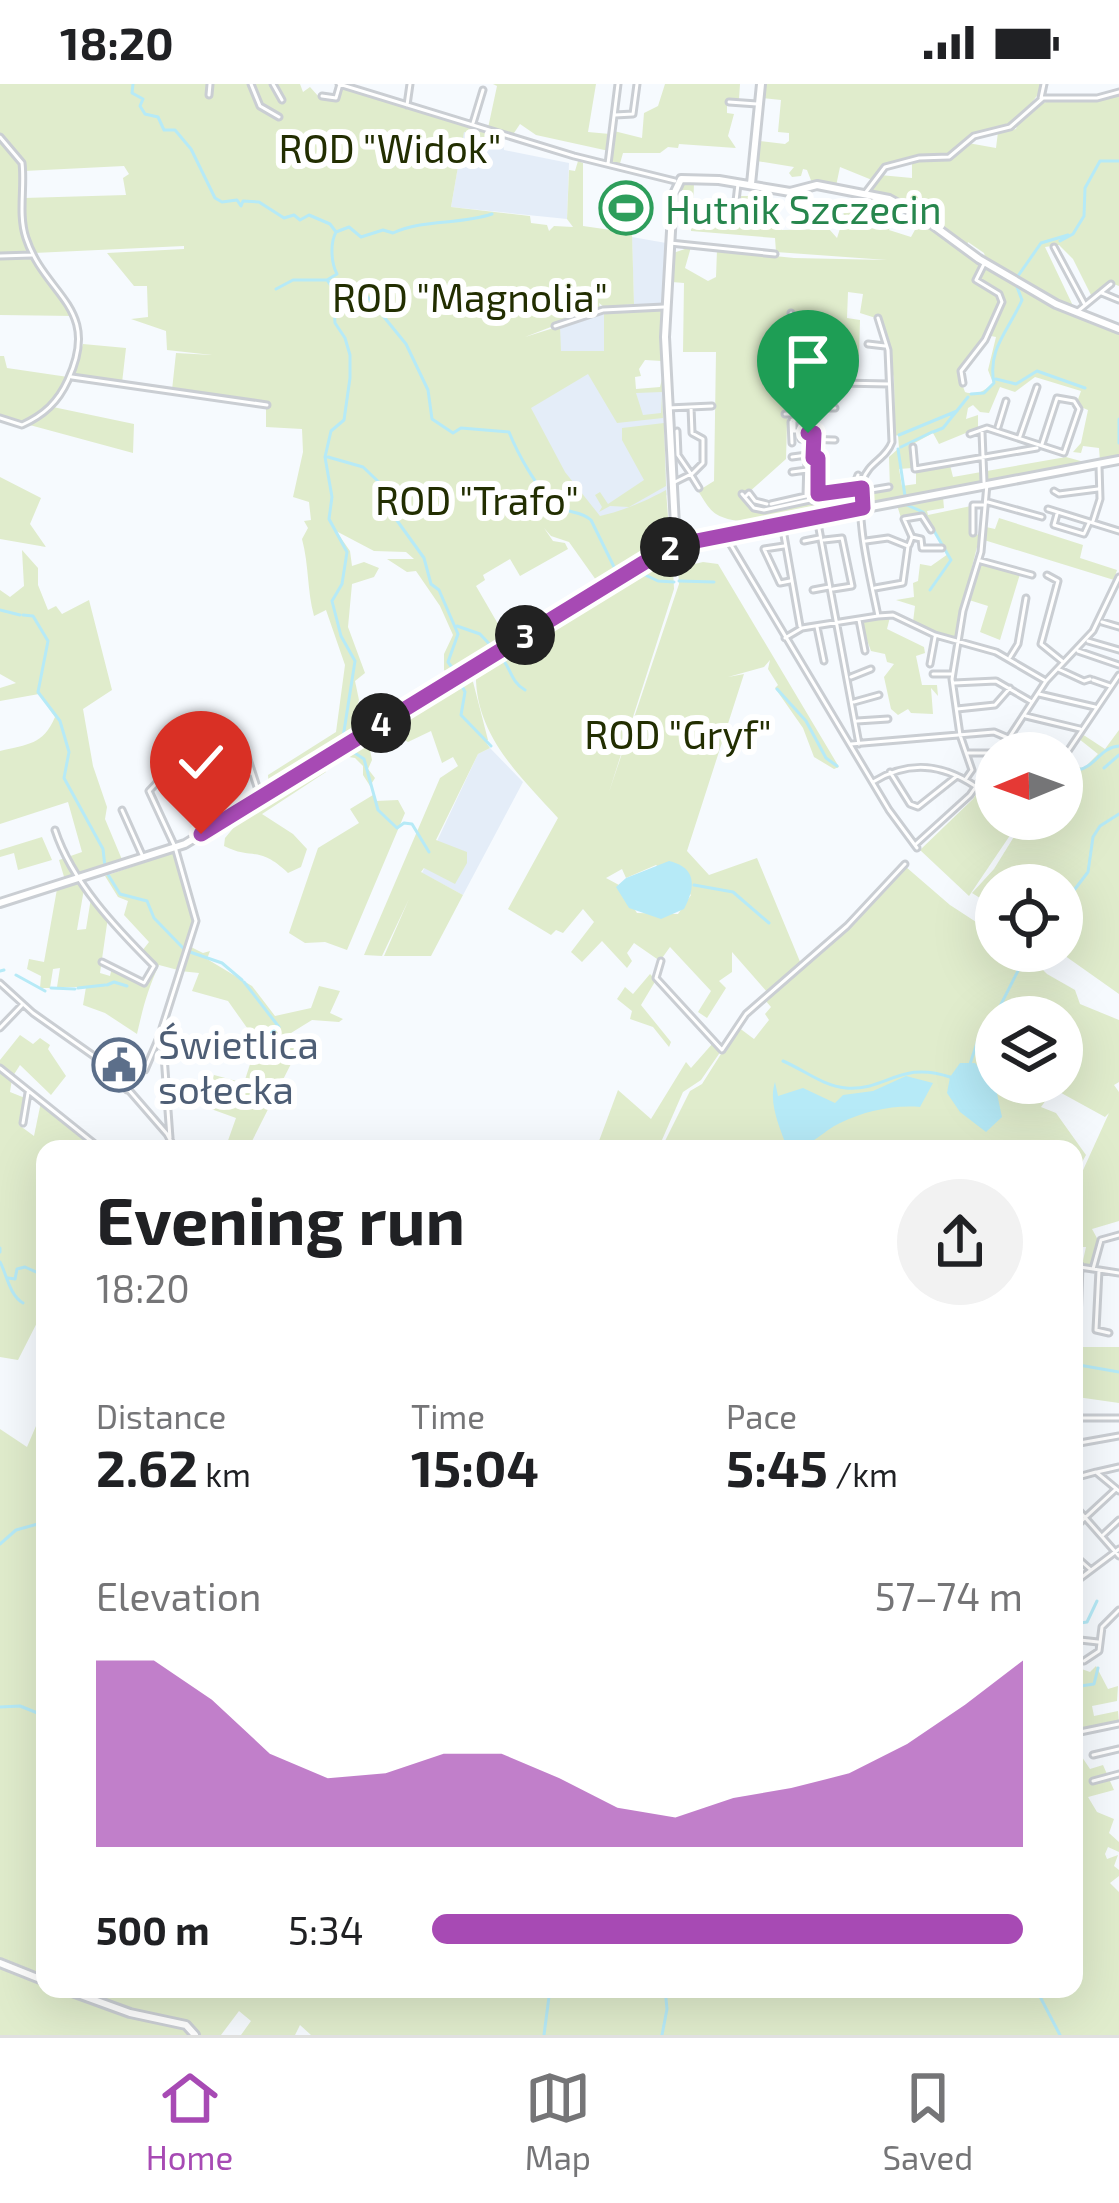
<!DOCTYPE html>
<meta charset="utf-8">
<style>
:root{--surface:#fff;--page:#f2f2f2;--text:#202124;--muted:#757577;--line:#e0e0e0;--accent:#a74ab4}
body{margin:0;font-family:"Exo 2",sans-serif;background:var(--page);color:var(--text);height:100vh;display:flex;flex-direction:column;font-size:45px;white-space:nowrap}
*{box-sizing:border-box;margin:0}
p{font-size:39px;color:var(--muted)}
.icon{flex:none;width:66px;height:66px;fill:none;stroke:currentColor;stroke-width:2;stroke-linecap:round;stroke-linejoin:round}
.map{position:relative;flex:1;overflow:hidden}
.drawer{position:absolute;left:36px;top:1056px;width:1047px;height:858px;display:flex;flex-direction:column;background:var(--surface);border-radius:24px;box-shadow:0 12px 48px #0002}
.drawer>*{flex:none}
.needle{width:78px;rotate:269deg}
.controls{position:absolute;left:975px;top:648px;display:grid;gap:24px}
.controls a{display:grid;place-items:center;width:108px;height:108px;border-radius:50%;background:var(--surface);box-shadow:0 12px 48px #0002;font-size:60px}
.pin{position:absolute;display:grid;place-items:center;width:102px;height:102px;color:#fff;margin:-123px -51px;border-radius:50% 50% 50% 0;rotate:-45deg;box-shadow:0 0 12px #0007}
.pin .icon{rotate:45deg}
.km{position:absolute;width:60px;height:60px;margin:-30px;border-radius:50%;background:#222;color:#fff;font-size:33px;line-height:60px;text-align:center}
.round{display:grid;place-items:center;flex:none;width:126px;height:126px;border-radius:63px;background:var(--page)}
.head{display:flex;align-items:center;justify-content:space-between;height:204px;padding:0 60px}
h1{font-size:66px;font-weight:700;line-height:90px}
.figures{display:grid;grid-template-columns:repeat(3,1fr);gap:18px;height:204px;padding:12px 60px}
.figures div{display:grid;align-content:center}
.figures b{font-size:51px;font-weight:700}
.figures small{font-size:33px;font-weight:400}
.figures p{font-size:33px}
.chart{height:336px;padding:24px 60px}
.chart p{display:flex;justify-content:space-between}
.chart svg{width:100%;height:216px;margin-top:12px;fill:var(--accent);opacity:.7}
ul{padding:0 60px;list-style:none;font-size:39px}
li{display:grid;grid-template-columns:192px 144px 1fr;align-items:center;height:90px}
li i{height:30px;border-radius:15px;background:var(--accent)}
.status{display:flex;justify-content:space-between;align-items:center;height:84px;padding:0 60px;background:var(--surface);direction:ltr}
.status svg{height:33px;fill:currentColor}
.menu{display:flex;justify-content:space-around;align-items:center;height:168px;border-top:3px solid var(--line);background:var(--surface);font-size:33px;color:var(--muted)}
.menu a{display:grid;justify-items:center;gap:6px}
.menu .active{color:var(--accent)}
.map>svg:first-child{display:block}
.built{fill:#e4edf8}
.green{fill:#e0eccc;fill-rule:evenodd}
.water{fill:#b6eaf7}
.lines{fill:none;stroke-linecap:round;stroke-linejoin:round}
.stream{stroke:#b6eaf7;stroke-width:3}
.pedestrian-casing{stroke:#caced3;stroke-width:9}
.minor-casing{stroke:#caced3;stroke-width:9}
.tertiary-casing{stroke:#caced3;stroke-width:12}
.pedestrian{stroke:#fff;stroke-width:3}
.minor{stroke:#fff;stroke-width:3}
.tertiary{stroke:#fff;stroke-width:6}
.route-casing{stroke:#fff;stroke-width:24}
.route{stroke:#a74ab4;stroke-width:15}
.labels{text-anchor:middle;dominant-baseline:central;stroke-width:12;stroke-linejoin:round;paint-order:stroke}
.park-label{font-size:39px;fill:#222e01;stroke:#fff}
.leisure-label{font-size:39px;fill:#27864d;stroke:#fff;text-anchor:start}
.service-label{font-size:39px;fill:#4e5e75;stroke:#fff;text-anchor:start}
</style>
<div class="status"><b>18:20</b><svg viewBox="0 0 49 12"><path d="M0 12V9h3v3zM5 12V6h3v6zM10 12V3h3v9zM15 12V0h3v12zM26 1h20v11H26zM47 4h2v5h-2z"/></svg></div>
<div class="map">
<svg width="1119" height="1951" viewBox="0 0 1119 1951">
<rect width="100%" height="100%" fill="#f6fafe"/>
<path class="built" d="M464,47L503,59L504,66L569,79L567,135L451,123Z
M632,153L666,159L663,220L634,222Z
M604,230V267H560V244Z
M590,285L634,306L662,305L667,411L604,442L576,409L519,325Z
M490,664L523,698L463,811L422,789L478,670Z"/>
<path class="green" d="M0,0H300L303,8L310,3L319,13L337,15L340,2L502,52L501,59L464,48L451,123L530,132L531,139L547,141L549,147L554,142L573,143L567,135L569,86L575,87L578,77L583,79V142L632,149L634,220L604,223L599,219L600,224L525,253L560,242L561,267H604V230L624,225H663L662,277L645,276L639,285L641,292L635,293L636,305L660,303L662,295V308L636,309L643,331L661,329L662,310L663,334L617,339L588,290L531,324L565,388L600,432C622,427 642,419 666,406L669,446L666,452L596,496L569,458L551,452L544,444L553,457L565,459L568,465L520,492L510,475L483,491L485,496L476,502L505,552L500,555L507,558L452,593L444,586V570L453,551L440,522L416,487L407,488L387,475H414L406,468L374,467L336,447L350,467L352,482L364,478L379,484L374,493L352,500L348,543L365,589L355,597L359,616L348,657L269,705L268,691L336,648L345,581L326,526L314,532C307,506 309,481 302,455L308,444L304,437L311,436L309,418L293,413L303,368L302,345L266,343V320L172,306L176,269L212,271L167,266L166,247L131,235L148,233L147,202H134L107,169L184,165V162L34,169L25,144L24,114L126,111L123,94L129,90L124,82L24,87L21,74L0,52Z
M493,0H596L588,48L610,50L609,67L536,51L520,40L512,52L488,44L497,2Z
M665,0H740L739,15H727V29L734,30L728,52L736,64L679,60L678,64L668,63L660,69H623L619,83L611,81L614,47L642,54L644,29L658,22Z
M763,0H1043C1039,13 1019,36 1005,42C982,52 972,44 958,69L968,59L996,64L998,48L1016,45C1029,3 1085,21 1119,10V202L1111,199L1092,213L1073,175L1059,161L1045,163L1075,226L986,176L984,169L968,158L967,162L982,174L918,128L870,108L880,91L912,94V77L923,74L886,80L872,96L840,83L836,102L812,99L807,86L803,85L801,92L792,93L789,89L794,83L757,77L759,57L785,60L789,57V49L778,48L781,16L762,14Z
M0,55L20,79V133L29,168L0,170Z
M687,98L694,99L693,126L725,118L724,132L729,133L739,112H748V134L778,135L782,146L829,145L837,154L844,132L842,122L894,135L889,146L911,153L921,135C984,182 1046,220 1119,249V373L1100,377L1099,364L1083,362L1081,369L1073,368L1081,359L1088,326L1076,321L1081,307L1035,293L1015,308L1000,303L989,329L980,328L973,321L968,324L966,335L978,331V344L939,360L933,349L911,361L912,384L899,385L902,402L916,400V388L950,381L953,393L1066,373L1088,379L866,420L865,409L890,405L889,373L899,364L898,351L895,352L894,295L882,236L860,229L863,210L848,208L847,234L860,236L859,272L789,268L786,375L748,409L740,411L758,429L859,409V422C825,428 746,449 716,430C708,425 703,414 698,407L714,397L716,268H683L684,199L672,198L673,169L691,163L685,184L708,197L716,193L717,166L794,174L887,176L776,168L775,154L691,147L692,128L676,126V116H687L688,107L676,105ZM986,251L996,253L988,286L993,299C984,307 977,312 965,308L958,289Z
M0,174H33L75,232L0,231Z
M83,260L126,264L122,299L72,292Z
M0,272H4L7,284L68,293L46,326L22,339L0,332Z
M53,323L134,340L133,369L26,340Z
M664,339L666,402L629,423L610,422L599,428L602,423L595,411L600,408L608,420L644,396L622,356V344Z
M0,393L41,414L30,440L46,463L0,455Z
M943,413L944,424L927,427L928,431L971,422L970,449L980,451L954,555L913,538L915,522L896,516L914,513L913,499L918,497L920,480L931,482L948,470L923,429L901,434L897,421Z
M999,434L1083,461L1080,474L1117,486L1114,496L984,456L986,443L995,445Z
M22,466L38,484V501L48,526L56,522L62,530L89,516L112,606L83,625L93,682L107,723L105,735L123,778L65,796L59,776L82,768L68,718L0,740V667C28,660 43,661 55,633L39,610L0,617V604L16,599L0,590V506L10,513L24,502Z
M672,466L674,505L609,708L679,500L678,484L703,478L718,480L839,683L834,685L814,673L803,644L775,604L778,601L768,585L770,576L764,583L728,593L744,590L687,767L709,791L757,774L801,880L790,894L846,844L906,783L950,821L996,851V867H1033L1030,873L1047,890L1075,906L1080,920L1119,936V998L1114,1001L1119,1008V1137L1092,1145L1098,1156L1092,1181H1082L1086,1163H1080C1074,1202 1076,1266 1074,1313V1065H661L690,1007L702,1000L738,943L754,955L769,936L765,930L771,923L765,916L786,897L768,909L732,868V888L719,897L726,904L707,934L698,928L711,907L670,863L660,877L634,859L627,869L632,877L627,884L602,857L582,878L571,868L594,838L583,825L563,849L556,846L551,851L508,825L558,734C518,690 473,649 476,585ZM656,781L691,811L678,830L637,829L619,801L606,794L622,785L626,794ZM996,933H1062V999H996ZM1054,1005L1105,1033L1109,1029L1079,1095L1076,1089L1086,1071L1056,1029L1041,1023Z
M981,479L1020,490L1000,556L980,548L988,522L969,516Z
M890,533L887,545L924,563L925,569L916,572L922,601H937L938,612L931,604L933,630L911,629L908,625L898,631L891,625L884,593L894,580L887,578L885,570L871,567L861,540L862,536Z
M471,590L488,656L485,657L490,664L478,670L436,756L467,768V779L455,800L424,784L421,788L463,811L431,872H384L409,815L382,872L364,871L440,694L458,682L453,673L442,679L431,647L408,658L396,651L370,666L372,676L368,685L375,694L370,702L363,691V682L355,674L337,671Z
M1119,646V910L1061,869L1052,867H1062V801H996V824L972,809L994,785L1025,735H1062V679L1066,675L1083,685L1098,670L1079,655L1082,650L1105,665Z
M323,679L326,688L262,730L293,750L307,765L301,783L288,789C259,761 251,776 224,762L225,754L235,742L229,736Z
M996,689V735H1021L969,812L920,766L973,715L989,690Z
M373,711L376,717L398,716L405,729L347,866L325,858L305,859L289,849L318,764L359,739L350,725Z
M42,753L52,776L18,786L14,769L0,773V766Z
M175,768L194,839L178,886L159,881C147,907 143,924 137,950L105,929L83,921L86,903H57L60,884L53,885L50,904H40L41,892L27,885L29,875L44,878L57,805L80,797L84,805L77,846L86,845L91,814L108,833L100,889L110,892L112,883L145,901L156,882L142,867L149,858L124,831L128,817L118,813L105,792Z
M189,862L203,869L210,867L207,875L252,902L275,932L311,924L319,902L340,907L330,929L343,935L339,938L312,936L291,949L289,957L298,966L248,1065H225L236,1034L200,1021L214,991L244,999L257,958L228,917L192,907L199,889L180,887Z
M650,890L656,896L641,921L671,958L669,963L653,943L630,935L632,927L617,915L625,903L633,910Z
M20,951L33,960L40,954L50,961L48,965L66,992L51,1011L20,981L13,992L0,982V976Z
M713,959L721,967L701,996L683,1008L658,1065H596L618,1006L651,1035L686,978L691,984Z
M0,985L12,995L10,1008L25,1014L19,1041L34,1052L41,1018L84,1050L81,1065H45V1223L18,1276L0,1273Z
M1079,1263H1119V1319L1077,1313Z
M45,1321V1896L0,1876V1345L27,1363Z
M1074,1557L1076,1583L1090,1588L1096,1582L1108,1605L1118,1602L1117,1617L1092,1622L1094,1632L1118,1627L1119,1639L1074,1649Z
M1074,1661L1090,1685L1103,1681L1114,1706L1088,1713L1097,1728L1114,1735L1109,1749L1119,1758V1768L1108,1763L1105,1770L1107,1775L1118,1771L1114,1782L1119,1786V1792L1110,1799L1119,1808V1951H311L300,1941L295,1951H241L251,1937L239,1927L221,1951H197L187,1939L159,1935L67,1905H1074Z
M0,1881L45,1901V1905L180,1944L193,1951H0Z"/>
<path class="water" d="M669,777C698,784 695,804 684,825L661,835L629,824L616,803L626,794Z
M960,979H975L996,1005L1002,1033L986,1048L960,1028L947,1009L950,993Z
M906,992L933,999L920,1023C893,1021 865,1027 840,1039C821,1048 811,1065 787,1064C780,1044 768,1019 775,998L778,1012L803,1004L835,1019L843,1011L873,1007Z"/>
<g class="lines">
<path class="stream" d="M133,0L132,9L143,15L140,22L145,30L158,33L164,46H175L191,65L215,114L222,118L237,116L241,122L243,117L259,118L284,134L294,131L300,136L309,131L330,140L336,148C330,159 331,179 337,190L327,196L337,210L333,213L335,239L345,254L350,271V294L344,336L331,347L325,373L332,413L329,435L347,468L342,500L332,517L341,552L355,577L342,660
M336,148L349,143L361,153L383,146L393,149C423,135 459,141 492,130
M1060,157L1073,150L1084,132L1085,104L1100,77H1119
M1018,192L1041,159L1068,151
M276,205L293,196H327
M337,207H359L366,211L406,260L428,306L432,335L453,349L461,344L509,348C517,368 537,406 556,421C567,430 580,426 591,436L617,489
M996,295L1016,300L1037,287L1085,304
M971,310L984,309L994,299C987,265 1009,246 1022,216L1017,203
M1119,335V359
M933,348L943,344L968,313
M899,351L957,327
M901,363L932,348
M898,365L905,412
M328,373L363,383L384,403L379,409L388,422L396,424L393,431L424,474L431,500L439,506L458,550L448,578L456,589
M907,421L923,428L951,476L930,506
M623,496L641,489L658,497L674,498
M679,497L714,498
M0,526L20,531
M23,531L33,532L48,557L38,608L60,637L69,668L64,694L103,765L105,783
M457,542L480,550L494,565
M498,571C511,580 509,597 525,606
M459,596L465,608L461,631L491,662
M777,605L806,637L826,674L837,682
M347,664L364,675L378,726L397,744L404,739L412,740L429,768
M1104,684L1119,671
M1078,686C1095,683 1101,663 1119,662
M107,789L120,810L147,817L154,834L184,865
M694,801L733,808L769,839
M1062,822L1088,788L1093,753L1100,742L1119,730
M187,867L222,879L242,896
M0,887L4,886
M16,891L45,907
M244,898L279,943L257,957L267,962
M107,901L114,898L127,902
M51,904L75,905
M78,904L105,901
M783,977C804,986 823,1002 846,1004C887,1007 900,976 950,993
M970,980L980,950L990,942L1027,869
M0,1164V1168
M0,1178C6,1188 9,1211 23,1219
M8,1194L15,1195L17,1185L25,1183L45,1192
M1079,1281L1119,1288
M1074,1283H1075
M0,1460L16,1446L45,1438
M1074,1540L1087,1538L1097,1517
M1074,1603L1094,1600L1098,1584
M0,1623L20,1622L45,1632
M1036,1905L1060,1951
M544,1951L550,1905
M662,1951L667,1925L665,1905"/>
<g class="pedestrian-casing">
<path id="pedestrian" d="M791,338L792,359
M794,338V347H801V355L835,356"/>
</g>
<g class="minor-casing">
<path id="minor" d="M251,0L260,22L279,33
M273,0L282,16
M339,0L574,72L675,97
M209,11L210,0
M322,12L336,14L340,0
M1041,14L1044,0
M729,18L757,20
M407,21L410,0
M615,31L633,30L637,0
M473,39L483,6
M0,53L22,79C25,103 18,130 26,154C45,212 102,223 68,296C58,318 44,331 22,341L0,334
M608,80L618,0
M866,108L885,83L919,74L949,73L974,52L1010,43L1043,14H1097L1119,8
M736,117L738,100
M670,159L775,170
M1054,163L1085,221
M0,172L32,171
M1102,209L1119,216
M1078,227L1111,200
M791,229L792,298L889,300
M555,242L603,226L664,223
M868,260L885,262
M72,293L267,321
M963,299L961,287L985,256L1002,218L999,210L976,196L984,180
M794,303L833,305
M691,323L692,349L703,355V379L691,391L699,404
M668,324L712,322
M806,324H835
M791,326L792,300
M785,330H806L814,337L813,417
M792,336H805
M816,341L819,355
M998,343L1006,317
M982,348L984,398
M970,350L987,344L1064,369L1079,325L1074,317L1057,314L1042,360
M1020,352L1037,303
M819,360L818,409L824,412
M913,363L915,385L1037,364
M792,373L807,371
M792,388L807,386
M675,398L691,390L678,371L677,347
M865,407L889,403
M1054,407L1059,410L1098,405
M742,410L754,424L764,426L861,405
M825,410L855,399L858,391
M746,412L749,409L755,417L767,420
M988,418L1042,433
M771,420L806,412L808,339
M1048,425L1119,447
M1057,430L1054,441L1084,450L1089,439
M817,434L859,660
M1093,437L1100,415L1099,382
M782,440L800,542
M973,449V421H983
M725,451L889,726L917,764
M912,453L904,435L922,432L931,446
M824,456L842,454L852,502L833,505
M804,457L819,454
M866,457L888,454L908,462L903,499L875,504
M909,461L912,453L921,455L922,464H942
M784,462L764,465L780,499L790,497
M981,477L1032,491
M1047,491L1058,497L1041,560L1062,577
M813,506L829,503
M878,532L893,531L935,551L996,568L1044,596
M859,536L865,567
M1102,538L1119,543
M817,543L824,577
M785,554L802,544L878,532C871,496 854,432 863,396C868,379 886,375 892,358L888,266L878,234
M1088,557L1119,566
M1078,567L1119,581
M1010,573L1018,560L1026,514
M930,580L935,553
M1058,585L1084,597L1090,595
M933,590H951
M851,593L871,585
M1093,596L1110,602
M954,599L996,597L1032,618
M1039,610L1095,623
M854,618L879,611
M957,625L995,621L1010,604
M1026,632L1080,645
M857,637L888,635
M851,660L994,648L1008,654
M246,669L260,712
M968,669H1014
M999,669L1046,597L1093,547L1119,493
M1062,676L1119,591
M890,688L910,720L918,723L957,692
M965,696L972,686L960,651L952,595L963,527L981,468L987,400
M873,698C909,676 942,680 975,702
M197,706L225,691L252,689
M122,726L143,773
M55,746C72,798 116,844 154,882L144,899L102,878
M916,760L970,711L996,674
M661,877L656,894L722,966L746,930L847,842L905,780
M0,899L33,929L108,982L167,1050L175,1065
M0,944L23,920
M109,983L126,988L145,986L160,951
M0,984L101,1065
M127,1006L128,996L136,989
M23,1039L28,1009
M170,1054L162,944L196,837L175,763L149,707L189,665L204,701
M1080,1183L1119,1189
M1093,1185L1101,1156L1119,1151
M1099,1186L1096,1246L1109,1249
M1075,1334H1119
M1074,1351L1080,1181
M1074,1360L1119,1352
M1097,1388L1119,1383
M1074,1394L1096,1388L1119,1407
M1074,1421L1119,1472
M1074,1444L1116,1405
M1103,1451L1119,1436
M1074,1471L1091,1486
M1074,1499L1119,1465
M1080,1556L1098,1558
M1084,1577L1099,1567L1102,1543L1119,1526
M1080,1648L1119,1640
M1093,1671L1119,1665
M1093,1697L1119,1690"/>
</g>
<g class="tertiary-casing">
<path id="tertiary" d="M751,100L761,0
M676,460L665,253L673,112L681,95L719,96L790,108L817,101L889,115L922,133L979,175L1056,220L1119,245
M0,819L185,760L676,460L1119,376
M0,1879L45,1897
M64,1905L130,1929L186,1941L195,1951"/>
</g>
<use href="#pedestrian" class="pedestrian"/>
<use href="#minor" class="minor"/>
<use href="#tertiary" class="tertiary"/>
</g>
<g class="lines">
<g class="route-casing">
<path id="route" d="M201,750L671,462L863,424L862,404L818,410V374H813L814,349H808"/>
</g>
<use href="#route" class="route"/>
</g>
<defs>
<g id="stadium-ring" transform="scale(2.7)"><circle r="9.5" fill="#fff" stroke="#2e9e5b" stroke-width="1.5"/><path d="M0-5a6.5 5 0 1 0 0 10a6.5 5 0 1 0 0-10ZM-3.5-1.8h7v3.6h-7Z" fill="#2e9e5b"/></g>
<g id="civic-ring" transform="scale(2.7)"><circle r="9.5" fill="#fff" stroke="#5c6f8a" stroke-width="1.5"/><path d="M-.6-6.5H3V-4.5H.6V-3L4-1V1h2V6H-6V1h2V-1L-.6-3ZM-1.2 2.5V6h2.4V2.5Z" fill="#5c6f8a"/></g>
</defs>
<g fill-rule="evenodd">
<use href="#stadium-ring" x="626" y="124"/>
<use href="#civic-ring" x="119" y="981"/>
</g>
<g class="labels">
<g class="park-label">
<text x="390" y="63">ROD "Widok"</text>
<text x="470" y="212">ROD "Magnolia"</text>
<text x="477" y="415">ROD "Trafo"</text>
<text x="678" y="649">ROD "Gryf"</text>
</g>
<g class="leisure-label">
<text x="665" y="124">Hutnik Szczecin</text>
</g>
<g class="service-label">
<text x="158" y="959">Świetlica<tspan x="158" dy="45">sołecka</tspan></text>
</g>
</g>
</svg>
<div class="controls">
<a><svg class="needle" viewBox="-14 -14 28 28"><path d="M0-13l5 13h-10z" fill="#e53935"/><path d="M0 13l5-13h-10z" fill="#757577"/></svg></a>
<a><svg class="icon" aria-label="locate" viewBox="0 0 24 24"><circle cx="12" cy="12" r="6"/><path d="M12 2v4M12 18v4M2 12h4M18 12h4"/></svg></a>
<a><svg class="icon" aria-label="layers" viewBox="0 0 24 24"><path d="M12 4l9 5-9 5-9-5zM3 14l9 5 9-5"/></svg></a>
</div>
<div class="pin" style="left:808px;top:349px;background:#1e9e55"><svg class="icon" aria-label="arrive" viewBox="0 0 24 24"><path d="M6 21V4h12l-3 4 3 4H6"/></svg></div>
<div class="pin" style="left:201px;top:750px;background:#d93025"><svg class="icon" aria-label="check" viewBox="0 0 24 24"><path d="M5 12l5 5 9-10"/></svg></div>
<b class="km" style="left:670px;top:463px">2</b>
<b class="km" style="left:525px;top:551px">3</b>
<b class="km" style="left:381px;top:639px">4</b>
<section class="drawer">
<div class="head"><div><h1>Evening run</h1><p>18:20</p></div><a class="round"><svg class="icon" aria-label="share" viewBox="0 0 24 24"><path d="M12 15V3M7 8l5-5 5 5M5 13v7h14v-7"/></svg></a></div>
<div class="figures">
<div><p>Distance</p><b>2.62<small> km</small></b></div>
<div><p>Time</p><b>15:04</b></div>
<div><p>Pace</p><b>5:45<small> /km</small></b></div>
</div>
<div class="chart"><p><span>Elevation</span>57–74 m</p>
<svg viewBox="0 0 160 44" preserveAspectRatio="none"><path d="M0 44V6L10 6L20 14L30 25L40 30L50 29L60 25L70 25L80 30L90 36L100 38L110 34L120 32L130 29L140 23L150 15L160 6V44z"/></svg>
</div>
<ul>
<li><b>500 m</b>5:34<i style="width:100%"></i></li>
</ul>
</section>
</div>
<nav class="menu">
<a class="active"><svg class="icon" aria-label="home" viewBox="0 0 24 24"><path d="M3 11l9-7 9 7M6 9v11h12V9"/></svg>Home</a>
<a><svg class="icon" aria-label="map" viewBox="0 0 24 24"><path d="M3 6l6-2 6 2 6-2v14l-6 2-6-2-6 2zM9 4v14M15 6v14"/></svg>Map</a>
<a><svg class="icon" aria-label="saved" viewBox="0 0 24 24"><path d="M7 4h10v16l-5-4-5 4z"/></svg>Saved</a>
</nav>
